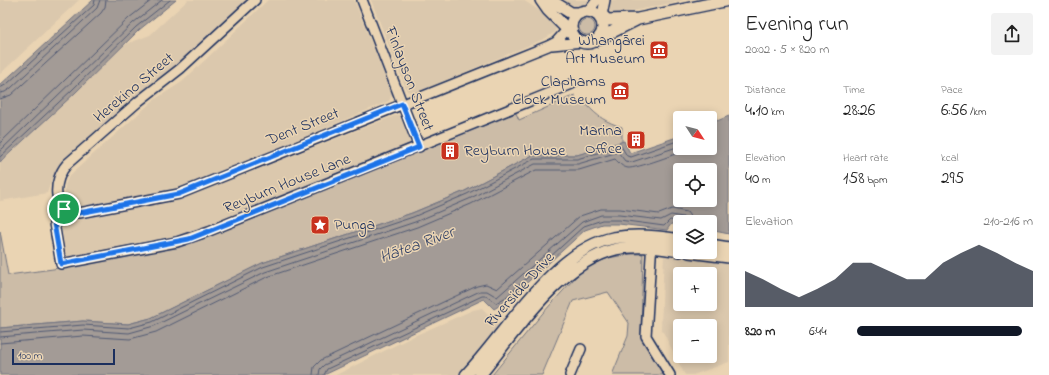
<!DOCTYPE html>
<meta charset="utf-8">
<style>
:root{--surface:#fff;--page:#f2f2f2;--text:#222;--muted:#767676;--accent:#111827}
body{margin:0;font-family:"Indie Flower",sans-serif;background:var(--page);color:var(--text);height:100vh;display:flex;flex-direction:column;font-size:15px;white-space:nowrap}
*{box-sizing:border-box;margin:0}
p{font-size:13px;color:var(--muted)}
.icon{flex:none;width:22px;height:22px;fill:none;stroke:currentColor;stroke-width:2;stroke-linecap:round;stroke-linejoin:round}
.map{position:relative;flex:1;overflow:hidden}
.sheet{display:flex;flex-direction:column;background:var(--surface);width:320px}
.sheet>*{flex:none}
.needle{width:26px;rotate:126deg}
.buttons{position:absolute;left:673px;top:111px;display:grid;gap:8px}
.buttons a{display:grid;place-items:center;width:44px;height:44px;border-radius:4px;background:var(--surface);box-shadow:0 2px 10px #0003;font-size:20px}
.scale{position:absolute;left:12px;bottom:10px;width:103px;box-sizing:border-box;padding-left:4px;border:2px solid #1b2f5e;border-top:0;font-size:11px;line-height:14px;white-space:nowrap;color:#1b2f5e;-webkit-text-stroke:3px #ead4b3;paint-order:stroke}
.pin{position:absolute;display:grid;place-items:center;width:34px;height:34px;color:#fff;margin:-17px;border:2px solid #fff;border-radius:50%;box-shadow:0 1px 4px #0007}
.round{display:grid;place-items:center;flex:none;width:42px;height:42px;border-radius:4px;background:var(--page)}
.summary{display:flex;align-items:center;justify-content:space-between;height:68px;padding:0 16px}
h1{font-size:22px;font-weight:600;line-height:30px}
.stats{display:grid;grid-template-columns:repeat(3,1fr);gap:6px;height:68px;padding:4px 16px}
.stats div{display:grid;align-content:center}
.stats b{font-size:17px;font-weight:600}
.stats small{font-size:11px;font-weight:400}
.stats p{font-size:11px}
.chart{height:112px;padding:8px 16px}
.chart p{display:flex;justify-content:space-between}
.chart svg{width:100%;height:72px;margin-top:4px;fill:var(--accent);opacity:.7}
ul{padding:0 16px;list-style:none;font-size:13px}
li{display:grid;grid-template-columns:64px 48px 1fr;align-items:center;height:30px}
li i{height:10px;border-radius:5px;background:var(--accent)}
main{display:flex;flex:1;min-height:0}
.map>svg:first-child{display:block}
.built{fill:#dbc8ad;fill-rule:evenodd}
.green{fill:#ccbca7;stroke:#747682}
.water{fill:#a39b96;stroke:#6d7080;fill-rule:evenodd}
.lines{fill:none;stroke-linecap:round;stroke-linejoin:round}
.shore{stroke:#515a74;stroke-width:1}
.minor-casing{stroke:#1b2f5e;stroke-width:12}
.major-casing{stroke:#1b2f5e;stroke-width:14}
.minor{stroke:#ead4b3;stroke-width:9}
.major{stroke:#ead4b3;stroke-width:11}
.route-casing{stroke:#fff;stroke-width:8}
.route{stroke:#1a73e8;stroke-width:5}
.labels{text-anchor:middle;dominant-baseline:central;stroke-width:3;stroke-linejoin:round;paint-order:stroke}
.poi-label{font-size:16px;fill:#1b2f5e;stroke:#ead4b3;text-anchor:end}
.street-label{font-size:16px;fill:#1b2f5e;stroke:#ead4b3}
.water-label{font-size:17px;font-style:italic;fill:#364569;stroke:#ead4b3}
</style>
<main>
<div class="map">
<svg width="729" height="375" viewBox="0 0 729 375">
<rect width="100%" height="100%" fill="#ead4b3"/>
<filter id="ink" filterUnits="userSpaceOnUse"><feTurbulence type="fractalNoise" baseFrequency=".025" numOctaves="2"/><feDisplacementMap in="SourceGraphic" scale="8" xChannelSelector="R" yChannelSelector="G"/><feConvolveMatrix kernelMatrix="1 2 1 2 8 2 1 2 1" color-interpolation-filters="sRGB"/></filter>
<g filter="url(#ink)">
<path class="built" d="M0,0H79L0,74Z
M188,0H253L71,159L52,178L47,193L0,201V162L124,45L150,35Z
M268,0H354L392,94L389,101L180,189L79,207L70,204L65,195V185L69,176L154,100L182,82Z
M371,0H523L549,17L556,26L555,32L546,38L418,92H410L407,91Z
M558,0H594L589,6L577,9H572Z
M607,0H685L619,14L610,12L607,7Z
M397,115H401L414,146L197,236L70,258L66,256L61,226L65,223L187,197Z
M664,254L729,262V362L693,375H685L661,328ZM680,274H710V304H680ZM680,326H710V356H680Z
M482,308L501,328L457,375H336L414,336L473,310Z"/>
<path class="green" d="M579 27a8 8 0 1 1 16 0a8 8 0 1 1-16 0Z
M575,95V104L587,105C598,117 606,122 622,127V142L577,155H533L465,191L412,213L265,262L151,318L128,324L83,321L0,328V231L8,275L53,269L187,244L516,113L519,120Z
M631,254H643L641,333L666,375H612L628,336L629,323L608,292L573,301L542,375H492L542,314L583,269L608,258Z"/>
<path class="water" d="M93,0H176L139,30L75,93L0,162V85Z
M715,115L717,121L729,116V234L710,230V222H680V225L671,224L667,230L619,224H602L585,230L508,300L494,309L484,299L324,375H0V328L83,321L128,324L151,318L262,263L412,213L465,191L533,155H577L624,141L630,153L680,136V148H710V118H708ZM680,170H710V200H680Z"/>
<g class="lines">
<path class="shore" d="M0,88L7,84L94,5L95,0
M0,93L5,92L11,88L97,8L100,0
M0,99L11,95L101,13L105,7L106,0
M0,143L129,18L152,0
M0,151L133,23L162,0
M0,157L72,90L136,27L170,0
M0,332L83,325L129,328L152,322L263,267L413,217L467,194L534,159H577L621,146L627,156L631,157L680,140
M0,337L83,330L129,333L154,326L265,272L415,222L469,199L535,164H578L618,152L625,161L632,162L680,146
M0,343L83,336L130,339L156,332L267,277L417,227L471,204L536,170H579L615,159C619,163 622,167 628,168C635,169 681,153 689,148
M313,375L314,367L321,360L477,286L486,284L497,289L580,216L601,209H620L659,214L672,209L687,212L694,222
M319,375L320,369L324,365L480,291H487L497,297L582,222L601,215H619L661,220L671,215L683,217L688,222
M324,375L327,369L482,296H486L496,303L506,297L584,226L602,220H619L664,226L670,220L682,222"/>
<g class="minor-casing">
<path id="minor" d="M255,0L180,69L139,101L67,164C53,180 50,212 79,213L179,194L548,46L556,42L572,24
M362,0L419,147
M588,12L597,0
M601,20L605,0
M552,45L583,42
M64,209L54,223L61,264L177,242L209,231L572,84
M652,241L646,336L670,375
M570,375L581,349"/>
</g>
<g class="major-casing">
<path id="major" d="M541,0L548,10L573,35
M550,0L571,13H580
M571 27a16 16 0 1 1 32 0a16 16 0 1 1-32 0Z
M596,14L602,15L607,20L638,19L729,0
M598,39L636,20
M710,245L729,248
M689,252L729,257
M466,375C506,333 554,250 613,238C636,234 657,236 680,240
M480,375C516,331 559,263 616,249C637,244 659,248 680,251"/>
</g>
<use href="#minor" class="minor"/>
<use href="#major" class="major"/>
</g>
</g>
<g class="lines" filter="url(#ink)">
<g class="route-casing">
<path id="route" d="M402,104L419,147L189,239L61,264L54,223L64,209L68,212L79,213L179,194Z"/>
</g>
<use href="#route" class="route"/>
</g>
<defs>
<g id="museum-square" transform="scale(1)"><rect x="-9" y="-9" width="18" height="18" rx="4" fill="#c8321e" stroke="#ead4b3"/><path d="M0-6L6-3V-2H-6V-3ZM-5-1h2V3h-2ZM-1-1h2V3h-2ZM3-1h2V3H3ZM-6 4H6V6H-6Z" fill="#fff"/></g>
<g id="building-square" transform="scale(1)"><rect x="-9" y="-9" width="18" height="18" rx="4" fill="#c8321e" stroke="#ead4b3"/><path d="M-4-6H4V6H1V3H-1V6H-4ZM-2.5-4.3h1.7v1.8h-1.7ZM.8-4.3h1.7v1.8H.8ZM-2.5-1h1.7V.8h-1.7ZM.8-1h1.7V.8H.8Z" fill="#fff"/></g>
<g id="sight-square" transform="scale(1)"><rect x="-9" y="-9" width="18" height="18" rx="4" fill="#c8321e" stroke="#ead4b3"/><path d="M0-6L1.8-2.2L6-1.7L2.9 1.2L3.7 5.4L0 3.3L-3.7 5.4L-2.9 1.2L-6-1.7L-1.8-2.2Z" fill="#fff"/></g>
</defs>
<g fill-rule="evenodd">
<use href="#museum-square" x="659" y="50"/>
<use href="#museum-square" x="620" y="91"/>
<use href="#building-square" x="636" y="140"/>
<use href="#building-square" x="450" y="151"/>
<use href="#sight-square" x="320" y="225"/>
</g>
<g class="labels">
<g class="poi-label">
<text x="645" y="41">Whangārei<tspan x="645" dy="18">Art Museum</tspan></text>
<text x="606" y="82">Claphams<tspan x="606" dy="18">Clock Museum</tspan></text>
<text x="622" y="131">Marina<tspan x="622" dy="18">Office</tspan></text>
<text x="464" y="151" text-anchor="start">Reyburn House</text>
<text x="334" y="225" text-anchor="start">Punga</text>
</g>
<g class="street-label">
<text transform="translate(409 79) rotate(69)">Finlayson Street</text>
<text transform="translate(134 88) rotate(-40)">Herekino Street</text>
<text transform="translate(303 127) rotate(-22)">Dent Street</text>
<text transform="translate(287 184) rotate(-22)">Reyburn House Lane</text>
<text transform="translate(520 290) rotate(-48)">Riverside Drive</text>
</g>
<g class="water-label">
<text transform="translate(417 245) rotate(-20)">Hātea River</text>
</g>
</g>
</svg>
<div class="buttons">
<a><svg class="needle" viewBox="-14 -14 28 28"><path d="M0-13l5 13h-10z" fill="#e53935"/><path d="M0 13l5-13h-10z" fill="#767676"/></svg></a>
<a><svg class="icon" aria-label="locate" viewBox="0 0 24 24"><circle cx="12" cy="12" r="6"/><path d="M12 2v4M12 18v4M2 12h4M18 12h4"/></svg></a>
<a><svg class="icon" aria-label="layers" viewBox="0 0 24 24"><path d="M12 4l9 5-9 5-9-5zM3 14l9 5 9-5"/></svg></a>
<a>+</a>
<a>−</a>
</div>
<div class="scale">100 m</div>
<div class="pin" style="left:64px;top:209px;background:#1e9e55"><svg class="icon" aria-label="arrive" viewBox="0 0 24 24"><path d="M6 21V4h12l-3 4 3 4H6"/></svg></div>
</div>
<section class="sheet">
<div class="summary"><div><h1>Evening run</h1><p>20:02 · 5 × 820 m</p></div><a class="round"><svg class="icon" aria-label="share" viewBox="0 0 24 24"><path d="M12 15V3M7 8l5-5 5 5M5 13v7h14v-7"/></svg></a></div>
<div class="stats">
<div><p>Distance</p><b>4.10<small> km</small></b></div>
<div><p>Time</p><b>28:26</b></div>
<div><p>Pace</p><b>6:56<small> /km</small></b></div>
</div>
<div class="stats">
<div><p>Elevation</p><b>40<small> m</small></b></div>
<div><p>Heart rate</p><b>158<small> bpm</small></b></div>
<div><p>kcal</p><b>295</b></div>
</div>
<div class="chart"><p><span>Elevation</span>210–216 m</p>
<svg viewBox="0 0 160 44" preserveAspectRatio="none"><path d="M0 44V22L10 27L20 33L30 38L40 33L50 27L60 17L70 17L80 22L90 27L100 27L110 17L120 11L130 6L140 11L150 17L160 22V44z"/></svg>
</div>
<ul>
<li><b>820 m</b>6:44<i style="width:94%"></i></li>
</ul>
</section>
</main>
